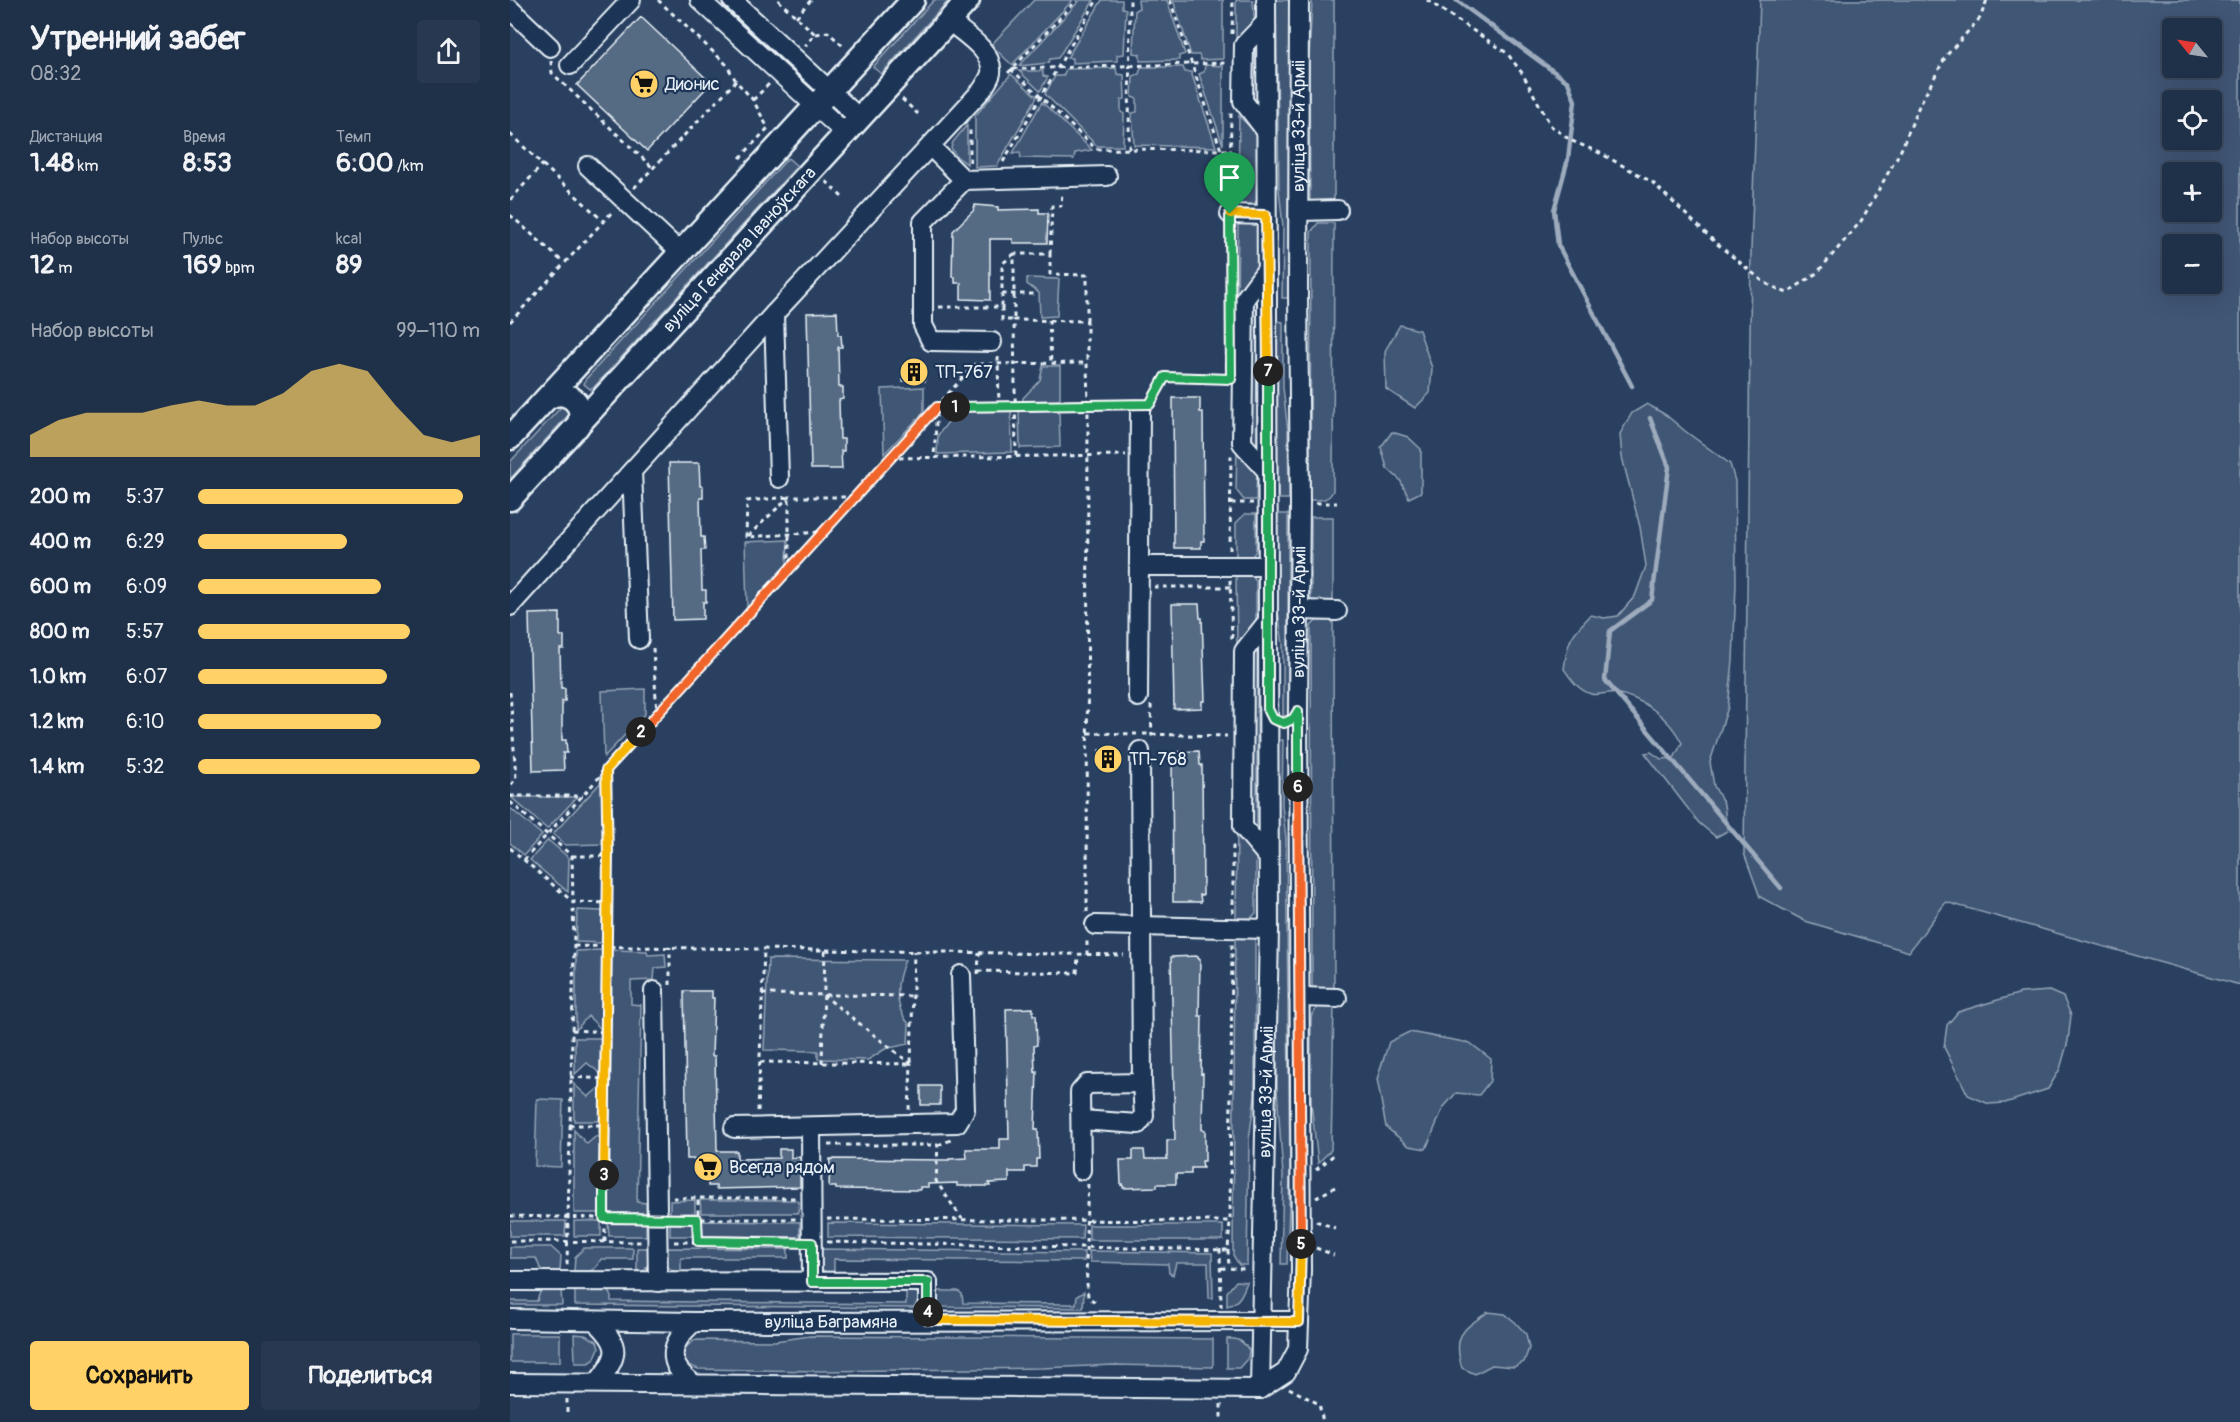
<!DOCTYPE html>
<html lang="ru">
<meta charset="utf-8">
<style>
:root{--surface:#1f3049;--page:#273850;--text:#f1f3f6;--muted:#a1a9b4;--line:#3c4b61;--accent:#ffd166}
body{margin:0;font-family:Pangolin,sans-serif;background:var(--page);color:var(--text);height:100vh;display:flex;flex-direction:column;font-size:22px;white-space:nowrap}
*{box-sizing:border-box;margin:0}
p{font-size:20px;color:var(--muted)}
.icon{flex:none;width:33px;height:33px;fill:none;stroke:currentColor;stroke-width:2;stroke-linecap:round;stroke-linejoin:round}
.map{position:relative;flex:1;overflow:hidden}
.panel{display:flex;flex-direction:column;background:var(--surface);width:510px}
.panel>*{flex:none}
.needle{width:39px;rotate:300deg}
.buttons{position:absolute;left:1652px;top:18px;display:grid;gap:12px}
.buttons a{display:grid;place-items:center;width:60px;height:60px;border-radius:6px;background:var(--surface);box-shadow:0 6px 24px #0002,0 0 0 2px var(--line);font-size:30px}
.pin{position:absolute;display:grid;place-items:center;width:51px;height:51px;color:#fff;margin:-62px -26px;border-radius:50% 50% 50% 0;rotate:-45deg;box-shadow:0 0 6px #0007}
.pin .icon{rotate:45deg}
.km{position:absolute;width:30px;height:30px;margin:-15px;border-radius:50%;background:#222;color:#fff;font-size:16px;line-height:30px;text-align:center}
.round{display:grid;place-items:center;flex:none;width:63px;height:63px;border-radius:6px;background:var(--page)}
.head{display:flex;align-items:center;justify-content:space-between;height:102px;padding:0 30px}
h1{font-size:33px;font-weight:700;line-height:45px}
.figures{display:grid;grid-template-columns:repeat(3,1fr);gap:9px;height:102px;padding:6px 30px}
.figures div{display:grid;align-content:center}
.figures b{font-size:26px;font-weight:700}
.figures small{font-size:16px;font-weight:400}
.figures p{font-size:16px}
.chart{height:168px;padding:12px 30px}
.chart p{display:flex;justify-content:space-between}
.chart svg{width:100%;height:108px;margin-top:6px;fill:var(--accent);opacity:.7}
.button{display:flex;gap:12px;margin-top:auto;padding:12px 30px}
.button a{flex:1;height:69px;border-radius:6px;background:var(--accent);color:#111;font-size:24px;font-weight:700;line-height:69px;text-align:center}
.button a+a{background:var(--page);color:var(--text)}
ul{padding:0 30px;list-style:none;font-size:20px}
li{display:grid;grid-template-columns:96px 72px 1fr;align-items:center;height:45px}
li i{height:15px;border-radius:8px;background:var(--accent)}
main{display:flex;flex:1;min-height:0}
.map>svg:first-child{display:block}
.green{fill:#415774;stroke:#94a4b6;stroke-width:1.5;fill-rule:evenodd}
.lines{fill:none;stroke-linecap:round;stroke-linejoin:round}
.stream{stroke:#9dabbd;stroke-width:4.5}
.building{fill:#556a83;stroke:#e8f1f8;stroke-width:1.5}
.minor-casing{stroke:#e8f1f8;stroke-width:22}
.major-casing{stroke:#e8f1f8;stroke-width:27}
.path{stroke:#e8f1f8;stroke-width:3;stroke-dasharray:4.5 4.5;stroke-linecap:butt}
.minor{stroke:#1d3557;stroke-width:18}
.major{stroke:#1d3557;stroke-width:22}
.split-1-casing{stroke:#fff;stroke-width:12}
.split-2-casing{stroke:#fff;stroke-width:12}
.split-3-casing{stroke:#fff;stroke-width:12}
.split-4-casing{stroke:#fff;stroke-width:12}
.split-5-casing{stroke:#fff;stroke-width:12}
.split-6-casing{stroke:#fff;stroke-width:12}
.split-7-casing{stroke:#fff;stroke-width:12}
.split-8-casing{stroke:#fff;stroke-width:12}
.split-1{stroke:#22a559;stroke-width:8}
.split-2{stroke:#f0652b;stroke-width:8}
.split-3{stroke:#f5b400;stroke-width:8}
.split-4{stroke:#22a559;stroke-width:8}
.split-5{stroke:#f5b400;stroke-width:8}
.split-6{stroke:#f0652b;stroke-width:8}
.split-7{stroke:#22a559;stroke-width:8}
.split-8{stroke:#f5b400;stroke-width:8}
.labels{text-anchor:middle;dominant-baseline:central;stroke-width:4.5;stroke-linejoin:round;paint-order:stroke}
.poi-label{font-size:18px;fill:#e8f1f8;stroke:#1d3557;text-anchor:start}
.street-label{font-size:18px;fill:#e8f1f8;stroke:#1d3557}
</style>
<main>
<section class="panel">
<div class="head"><div><h1>Утренний забег</h1><p>08:32</p></div><a class="round"><svg class="icon" aria-label="share" viewBox="0 0 24 24"><path d="M12 15V3M7 8l5-5 5 5M5 13v7h14v-7"/></svg></a></div>
<div class="figures">
<div><p>Дистанция</p><b>1.48<small> km</small></b></div>
<div><p>Время</p><b>8:53</b></div>
<div><p>Темп</p><b>6:00<small> /km</small></b></div>
</div>
<div class="figures">
<div><p>Набор высоты</p><b>12<small> m</small></b></div>
<div><p>Пульс</p><b>169<small> bpm</small></b></div>
<div><p>kcal</p><b>89</b></div>
</div>
<div class="chart"><p><span>Набор высоты</span>99–110 m</p>
<svg viewBox="0 0 160 44" preserveAspectRatio="none"><path d="M0 44V35L10 29L20 26L30 26L40 26L50 23L60 21L70 23L80 23L90 18L100 9L110 6L120 9L130 23L140 35L150 38L160 35V44z"/></svg>
</div>
<ul>
<li><b>200 m</b>5:37<i style="width:94%"></i></li>
<li><b>400 m</b>6:29<i style="width:53%"></i></li>
<li><b>600 m</b>6:09<i style="width:65%"></i></li>
<li><b>800 m</b>5:57<i style="width:75%"></i></li>
<li><b>1.0 km</b>6:07<i style="width:67%"></i></li>
<li><b>1.2 km</b>6:10<i style="width:65%"></i></li>
<li><b>1.4 km</b>5:32<i style="width:100%"></i></li>
</ul>
<div class="button"><a>Сохранить</a><a>Поделиться</a></div>
</section>
<div class="map">
<svg width="1730" height="1422" viewBox="0 0 1730 1422">
<rect width="100%" height="100%" fill="#294061"/>
<filter id="ink" filterUnits="userSpaceOnUse"><feTurbulence type="fractalNoise" baseFrequency=".0167" numOctaves="2"/><feDisplacementMap in="SourceGraphic" scale="12" xChannelSelector="R" yChannelSelector="G"/><feConvolveMatrix kernelMatrix="1 2 1 2 8 2 1 2 1" color-interpolation-filters="sRGB"/></filter>
<g filter="url(#ink)">
<path class="green" d="M424,0H439L371,74L363,67Z
M524,0H563L502,65L481,45Z
M570,0H584L548,58L540,59L538,63L509,66Z
M592,0H612V8L616,9L614,54L607,55V61L562,63V58H557Z
M628,0H657L675,54L669,56V60L630,61V54L623,53L625,10L629,8Z
M663,0H713V59L691,60L689,55H681Z
M726,0H743L745,29L726,47Z
M766,0H779L778,298H772L773,227L769,189Z
M802,0H824V204H800L799,59Z
M1250,0H1730V985L1436,902L1399,952L1295,921L1250,897L1234,853L1241,250ZM1662,28H1701V68H1662ZM1662,100H1701V140H1662ZM1701,172V212H1662V172ZM1701,244V284H1662V244Z
M748,43V124L741,110V49Z
M695,65L713,66V145L689,74L694,72Z
M631,67H673L675,72H681L706,147L624,145L622,113L627,112V99L622,97L623,76L629,74Z
M606,68L607,74L614,75L615,99L611,100V112L614,114L613,146H587L535,94L545,76H553L556,69Z
M509,71H533V76L538,77L530,91Z
M501,74L527,97L487,166L465,167V116Z
M532,102L582,150L565,153L564,159L511,158L510,152L503,153Z
M729,116L747,134L748,198L743,206H728Z
M457,125V164L446,156L441,148L443,142Z
M278,158L287,166L85,386L80,389L74,384L76,379Z
M728,221H741L747,226L748,272L727,297Z
M808,223H824L823,491C818,501 810,500 800,500L801,232Z
M517,278L549,279L547,316L530,317L529,293L517,284Z
M747,287V452L741,443V295Z
M766,321L773,322V387L778,432L779,499H768Z
M890,325L909,330L922,368L920,393L905,408L876,389L875,351Z
M533,366H550V401L513,402V398L530,380Z
M414,387V412L374,454L372,389Z
M1137,404L1156,415L1175,431L1220,464L1225,481L1226,584L1223,661L1218,707L1200,762L1204,786L1214,804L1217,831L1206,837L1189,823L1135,753L1141,752L1151,759L1164,758L1172,743C1159,717 1132,697 1104,693C1096,692 1087,696 1081,694C1068,690 1061,679 1054,669C1058,639 1060,636 1081,615L1094,618L1108,616L1125,596L1136,566L1130,527L1112,457L1110,434L1122,413Z
M53,405L61,412L0,479V462Z
M448,409L501,410L502,452L427,454L428,435Z
M549,409L550,447L510,448L509,410Z
M882,432L898,437L911,449V492L899,498L890,480L877,468L871,447Z
M727,445L747,466L746,500H734L726,490Z
M735,514H746V551L740,559H726V523Z
M767,514H778V716H773V644L767,605Z
M801,517H823V603H801Z
M278,540L277,565L237,608L235,542Z
M739,573L746,581V631L727,649L726,574Z
M823,620L824,990L809,991L802,987L801,626L806,621Z
M747,642V836L740,828L741,650Z
M135,689V714L94,757L92,691Z
M767,740H773L772,805L776,838L780,1175L777,1264H771L773,1176L767,1088Z
M94,779L93,844L55,845L43,834Z
M1,797H67L37,829Z
M0,808L32,835L14,855L0,843Z
M727,827L746,850V913L741,918L726,919Z
M38,840L59,858L58,892L20,860Z
M67,910L93,911V943L66,942Z
M725,933H737L745,938V1097L739,1139L737,1265H729L723,1255Z
M93,950L92,1030L78,1016L66,1030V951Z
M101,950L137,951L138,955L155,954L156,967L145,968L144,980L121,981V1004L131,1005L127,1202L136,1203V1213L99,1214Z
M258,959L395,960C386,981 383,1006 399,1024L398,1044L375,1049L358,1060L308,1059V1051L254,1050Z
M1539,991L1553,997L1561,1015L1558,1041L1550,1069L1538,1089L1495,1103L1479,1104L1458,1095L1434,1047L1437,1025L1448,1012L1511,993Z
M824,1005L821,1150L808,1163L801,1102V1019L802,1014L809,1006Z
M899,1032L960,1043L981,1059L980,1081L969,1095L946,1093L933,1108L916,1149L899,1146L876,1127L867,1079L879,1042Z
M65,1038H92L91,1074L77,1063L65,1074Z
M64,1084L78,1097L91,1086V1121H64Z
M27,1099L53,1100L51,1167L25,1166Z
M64,1130L77,1144L91,1132L90,1213H64Z
M185,1200V1213L160,1214V1201Z
M190,1200H285L289,1202L288,1213H191Z
M0,1221H56L55,1236H0Z
M64,1221H91V1236H64Z
M190,1221L290,1222V1237L191,1236Z
M136,1222V1236H99L98,1223Z
M160,1222H184L185,1236H160Z
M318,1223L573,1225L572,1239L318,1237Z
M579,1225H713V1240H579Z
M0,1247H41L51,1256L50,1272L34,1271L30,1268L26,1258H0Z
M74,1248H123V1259H91C83,1274 80,1271 64,1271L65,1257Z
M127,1248H140V1260L134,1271H127Z
M154,1248L278,1249V1258H171V1272C155,1272 154,1260 154,1248Z
M309,1249L574,1252V1261L324,1259V1274L316,1272L310,1268Z
M579,1251L702,1253L703,1298H699L698,1263H666L663,1275L659,1273L658,1264L580,1262Z
M726,1281L737,1282C733,1293 729,1303 717,1306V1292Z
M37,1288L51,1289L52,1305H0V1301H27L30,1292Z
M94,1288L101,1294V1301L396,1304V1293L399,1291L408,1293L410,1296L404,1308L65,1305V1289Z
M429,1291H448L452,1294L453,1303L566,1304L567,1296L574,1292L573,1308L430,1307L425,1302L426,1294Z
M978,1312L995,1314L1005,1322L1016,1334L1019,1348L1014,1362L1004,1367L982,1365L965,1374L952,1368C942,1335 953,1329 978,1312Z
M0,1334H50V1362H0Z
M64,1334L75,1335L87,1341L89,1348L84,1360L78,1363H65Z
M300,1336L703,1339V1367L604,1365L532,1368L310,1371L188,1369L178,1365L174,1359L176,1347L185,1340L265,1341Z
M717,1339C728,1338 733,1341 739,1350L738,1358L729,1368H717Z"/>
<g class="lines">
<path class="stream" d="M946,0L1058,82L1065,101L1058,159L1044,210L1048,245L1122,386
M1140,418L1159,467L1142,600L1100,631L1095,680L1271,888"/>
</g>
<path class="building" d="M131,17L201,83L137,151L67,85Z
M465,205L488,207V210L529,209V213H538L537,243H503V239H480V300L451,299V283H445V277H442L443,231L464,210Z
M327,312L328,335H331L332,347H328L329,387H333V399L329,400L330,439H334V451H331L332,469H301L297,313Z
M393,364H415V381H393Z
M663,398H690V412H693L694,541H691V548H664Z
M159,463H189L190,486H193V498H190L191,537H194L195,550H191L192,590H196V602H193V619L163,620Z
M662,604H689L690,618H692L695,701H692V708L664,709Z
M50,613V636H54V649H50L51,688H55V701H52V740H56L57,753H53L54,770L23,771L19,614Z
M589,750L607,751L606,767H589Z
M689,751L690,765H692L693,895H690L691,902H663L662,752Z
M688,956V959H690L689,1016H692L691,1074L693,1073L692,1130H695V1161H692L693,1168H681V1174H666V1184H647V1187L613,1188V1184L611,1185L610,1160H623V1150H634L635,1159H657V1140H665L661,957Z
M174,991H202V998H204L202,1056H205L207,1151H227V1159L269,1158V1149H281V1158L290,1157V1187L206,1189V1186H198V1174H192V1159H177Z
M523,1008V1015H526L527,1045L524,1046L525,1072L527,1071L525,1129H528L529,1159H526V1167H515V1172H499V1182L479,1183L480,1186H447V1183L418,1184V1187H410V1190L326,1189V1187H319L320,1159L439,1160V1159L457,1158L456,1149H490V1139H499L496,1009Z
M411,1086H430V1105H411Z"/>
<g class="lines">
<g class="minor-casing">
<g id="minor">
<path d="M190,0L335,133"/>
<path d="M222,0L349,118"/>
<path d="M0,9L40,47"/>
<path d="M756,22L734,45L733,101L756,131"/>
<path d="M60,65L121,0"/>
<path d="M420,146L454,180L413,222V325L421,341L482,342"/>
<path d="M78,166L170,252"/>
<path d="M454,180L597,176"/>
<path d="M790,211L828,210"/>
<path d="M720,214L756,215"/>
<path d="M757,269L734,300L732,443L757,471"/>
<path d="M264,314L269,478"/>
<path d="M122,471L129,639"/>
<path d="M629,566H757"/>
<path d="M0,606L264,314L472,90C475,85 480,78 481,73C484,51 453,33 439,21"/>
<path d="M790,610L827,611"/>
<path d="M757,622L734,651L733,827L758,857"/>
<path d="M628,697L630,411"/>
<path d="M585,925L759,929"/>
<path d="M144,991L148,1282"/>
<path d="M789,997L827,998"/>
<path d="M571,1120L628,1124L634,1116L632,1083L630,751"/>
<path d="M224,1128L447,1123L455,1110L451,975"/>
<path d="M301,1128L302,1282"/>
<path d="M571,1170L570,1092L577,1084L632,1083"/>
<path d="M0,1281L418,1282V1320"/>
<path id="s1" d="M0,1319L184,1322L789,1321"/>
<path d="M85,1321C112,1346 109,1356 87,1383"/>
<path d="M184,1322C159,1343 155,1364 184,1384"/>
<path d="M0,1383L750,1389"/>
<path id="s2" d="M750,1389L776,1372L788,1349L791,1270L788,711L790,503L788,292L789,0"/>
<path id="s3" d="M750,1389L759,929L756,0"/>
</g>
</g>
<g class="major-casing">
<g id="major">
<path d="M36,399C56,385 79,405 67,427"/>
<path d="M0,438L403,0"/>
<path id="s4" d="M0,499L458,0"/>
</g>
</g>
<path class="path" d="M148,0L216,64L226,81L243,100L258,128
M268,0L305,34L295,46
M660,0L711,150
M917,0L997,53L1012,73L1041,126L1060,140L1090,153L1142,182L1206,243L1255,283L1277,293L1307,273L1351,221L1391,150L1409,106L1436,56L1470,18L1477,0
M286,17L301,0
M306,34L318,32L335,48
M722,34L723,0
M41,61L42,73L143,168
M501,69L586,149L721,150
M503,69L718,63
M498,73L567,0
M392,99L408,114
M243,100L259,84
M0,134L93,221
M619,149L620,0
M230,158L258,128L260,130
M460,162V126
M493,162L587,0
M316,181L332,197
M124,188L226,81
M720,199L721,112
M0,200L33,164
M0,215L54,263
M720,229V292
M540,254L542,206H551L552,192
M492,294H525
M429,307H492V264L504,254
M492,307V320H504V254H540V274L577,275V321
M539,320L541,363
M0,322L103,211
M488,357L489,407
M641,402L655,377L719,379
M506,456L504,320L577,321V362
M380,458L616,455
M721,503H743
M806,503H827
M238,536L279,497H344
M720,550L721,454
M279,567V497L237,501L236,537L312,532
M720,580L722,640
M644,587H721
M143,648L147,715
M0,692L6,778L0,786
M641,705L642,741
M578,733L627,734
M633,734L717,736
M0,796H73
M0,802L62,856L64,946L57,1266
M0,848L63,902L97,903
M62,856H98
M14,860L465,364L577,363L578,405L427,407L424,457
M577,912L578,405H617
M723,913V841
M64,946L614,955
M577,955V939
M468,971L567,973L568,955
M468,974L469,953
M160,985V947
M252,994L403,996
M313,995L401,1064L399,1110
M62,1030L96,1032
M250,1062L401,1064L404,951
M312,1063L315,950
M60,1077L94,1079
M248,1111L254,949
M59,1125H94
M318,1145H428L426,1181L452,1219
M428,1145L441,1140
M806,1170L826,1153
M578,1184C576,1222 575,1260 578,1297L585,1302
M163,1198H286
M806,1198L825,1187
M0,1216L133,1219
M164,1219H286
M317,1219L720,1221L722,943
M806,1221L825,1228
M0,1241L133,1242
M188,1241V1198
M95,1242C93,1085 100,927 96,770
M164,1242H286
M317,1242L718,1250L720,1221
M806,1248L824,1255
M710,1249L711,1307
M718,1250L719,1268
M711,1268L736,1269
M779,1388L809,1404L813,1422
M57,1399V1412
M711,1404V1422"/>
<use href="#minor" class="minor"/>
<use href="#major" class="major"/>
</g>
</g>
<g class="lines" filter="url(#ink)">
<g class="split-1-casing">
<path id="split-1" d="M445,407L640,404L655,377L721,379L720,214"/>
</g>
<g class="split-2-casing">
<path id="split-2" d="M131,732L427,407H445"/>
</g>
<g class="split-3-casing">
<path id="split-3" d="M94,1175L98,856L96,770L131,732"/>
</g>
<g class="split-4-casing">
<path id="split-4" d="M94,1175V1218L187,1219L188,1241L302,1243V1282H418V1312"/>
</g>
<g class="split-5-casing">
<path id="split-5" d="M418,1312V1320L789,1322L791,1244"/>
</g>
<g class="split-6-casing">
<path id="split-6" d="M788,787L791,1244"/>
</g>
<g class="split-7-casing">
<path id="split-7" d="M758,371V709L763,719L774,723L783,719L788,711V787"/>
</g>
<g class="split-8-casing">
<path id="split-8" d="M720,214L756,215L758,371"/>
</g>
<use href="#split-1" class="split-1"/>
<use href="#split-2" class="split-2"/>
<use href="#split-3" class="split-3"/>
<use href="#split-4" class="split-4"/>
<use href="#split-5" class="split-5"/>
<use href="#split-6" class="split-6"/>
<use href="#split-7" class="split-7"/>
<use href="#split-8" class="split-8"/>
</g>
<defs>
<g id="supermarket-disc" transform="scale(1.5)"><circle r="9.5" fill="#ffd166" stroke="#1d3557"/><path d="M-6-5.5h2.5l.6 2H6L4.5 2H-2.5L-4.4-4H-6ZM-1.5 3.2a1.3 1.3 0 1 0 .1 0ZM3 3.2a1.3 1.3 0 1 0 .1 0Z" fill="#111"/></g>
<g id="building-disc" transform="scale(1.5)"><circle r="9.5" fill="#ffd166" stroke="#1d3557"/><path d="M-4-6H4V6H1V3H-1V6H-4ZM-2.5-4.3h1.7v1.8h-1.7ZM.8-4.3h1.7v1.8H.8ZM-2.5-1h1.7V.8h-1.7ZM.8-1h1.7V.8H.8Z" fill="#111"/></g>
</defs>
<g fill-rule="evenodd">
<use href="#supermarket-disc" x="134" y="84"/>
<use href="#building-disc" x="404" y="372"/>
<use href="#building-disc" x="598" y="759"/>
<use href="#supermarket-disc" x="198" y="1167"/>
</g>
<g class="labels">
<g class="poi-label">
<text x="155" y="84">Дионис</text>
<text x="425" y="372">ТП-767</text>
<text x="619" y="759">ТП-768</text>
<text x="219" y="1167">Всегда рядом</text>
</g>
<g class="street-label">
<text stroke="none"><textPath href="#s2" startOffset="1280">вуліца 33-й Арміі</textPath></text>
<text stroke="none"><textPath href="#s4" startOffset="339">вуліца Генерала Іваноўскага</textPath></text>
<text stroke="none"><textPath href="#s2" startOffset="794">вуліца 33-й Арміі</textPath></text>
<text stroke="none"><textPath href="#s3" startOffset="297">вуліца 33-й Арміі</textPath></text>
<text stroke="none"><textPath href="#s1" startOffset="321">вуліца Баграмяна</textPath></text>
</g>
</g>
</svg>
<div class="buttons">
<a><svg class="needle" viewBox="-14 -14 28 28"><path d="M0-13l5 13h-10z" fill="#e53935"/><path d="M0 13l5-13h-10z" fill="#a1a9b4"/></svg></a>
<a><svg class="icon" aria-label="locate" viewBox="0 0 24 24"><circle cx="12" cy="12" r="6"/><path d="M12 2v4M12 18v4M2 12h4M18 12h4"/></svg></a>
<a>+</a>
<a>−</a>
</div>
<div class="pin" style="left:720px;top:214px;background:#1e9e55"><svg class="icon" aria-label="arrive" viewBox="0 0 24 24"><path d="M6 21V4h12l-3 4 3 4H6"/></svg></div>
<b class="km" style="left:445px;top:407px">1</b>
<b class="km" style="left:131px;top:732px">2</b>
<b class="km" style="left:94px;top:1175px">3</b>
<b class="km" style="left:418px;top:1312px">4</b>
<b class="km" style="left:791px;top:1244px">5</b>
<b class="km" style="left:788px;top:787px">6</b>
<b class="km" style="left:758px;top:371px">7</b>
</div>
</main>
